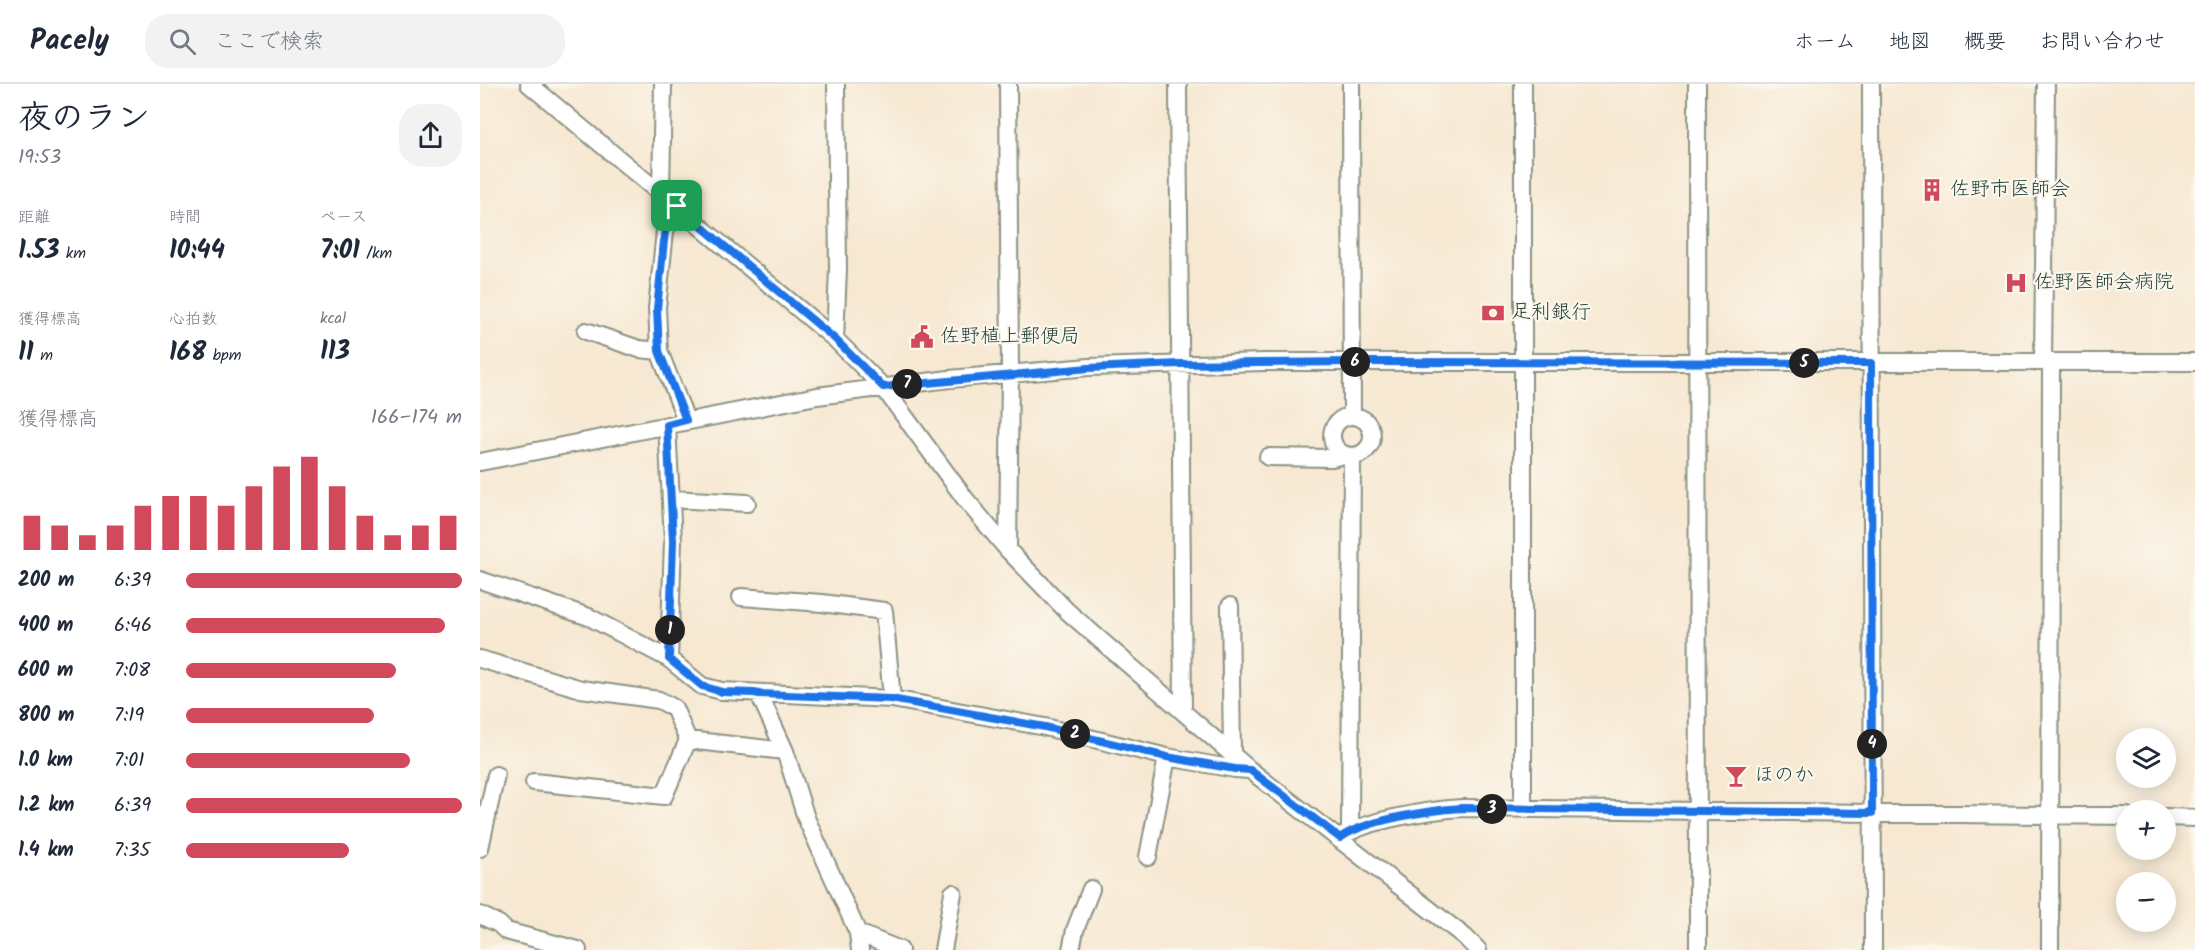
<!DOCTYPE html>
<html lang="ja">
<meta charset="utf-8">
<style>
:root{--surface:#fff;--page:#f2f2f3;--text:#1f2937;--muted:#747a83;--line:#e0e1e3;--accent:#d1495b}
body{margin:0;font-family:Kalam,"Klee One",sans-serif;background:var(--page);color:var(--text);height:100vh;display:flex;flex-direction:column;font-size:22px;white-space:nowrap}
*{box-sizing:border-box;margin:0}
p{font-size:20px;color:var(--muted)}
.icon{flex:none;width:33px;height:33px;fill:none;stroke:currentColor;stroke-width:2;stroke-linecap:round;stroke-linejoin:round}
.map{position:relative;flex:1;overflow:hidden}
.drawer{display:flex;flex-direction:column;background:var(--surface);width:480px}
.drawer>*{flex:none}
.controls{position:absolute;left:1636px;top:644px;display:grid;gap:12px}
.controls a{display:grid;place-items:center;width:60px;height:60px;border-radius:50%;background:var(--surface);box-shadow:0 3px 15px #0003;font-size:30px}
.pin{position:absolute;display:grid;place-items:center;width:51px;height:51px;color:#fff;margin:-26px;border-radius:12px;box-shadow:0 3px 9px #0006}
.km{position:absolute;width:30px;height:30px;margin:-15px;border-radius:50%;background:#222;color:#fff;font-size:16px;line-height:30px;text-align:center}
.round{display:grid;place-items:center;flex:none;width:63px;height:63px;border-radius:24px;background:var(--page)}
.summary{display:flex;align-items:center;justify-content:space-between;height:102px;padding:0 18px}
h1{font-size:33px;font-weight:600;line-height:45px}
.stats{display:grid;grid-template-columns:repeat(3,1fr);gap:9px;height:102px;padding:6px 18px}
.stats div{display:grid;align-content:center}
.stats b{font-size:26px;font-weight:600}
.stats small{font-size:16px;font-weight:400}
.stats p{font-size:16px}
.chart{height:168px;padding:12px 18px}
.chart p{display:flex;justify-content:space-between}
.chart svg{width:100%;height:108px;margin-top:6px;stroke:var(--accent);stroke-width:6}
ul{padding:0 18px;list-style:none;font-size:20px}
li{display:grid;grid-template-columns:96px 72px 1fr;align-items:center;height:45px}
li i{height:15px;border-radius:8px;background:var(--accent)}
header{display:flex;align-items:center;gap:36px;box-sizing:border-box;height:84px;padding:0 30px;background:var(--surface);border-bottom:2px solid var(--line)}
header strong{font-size:28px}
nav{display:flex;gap:33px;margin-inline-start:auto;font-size:21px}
.search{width:420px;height:54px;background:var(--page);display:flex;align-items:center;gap:15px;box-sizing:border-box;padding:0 21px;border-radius:24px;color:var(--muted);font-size:22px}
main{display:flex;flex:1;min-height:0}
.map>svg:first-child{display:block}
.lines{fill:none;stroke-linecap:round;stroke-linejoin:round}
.minor-casing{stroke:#8b9283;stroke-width:20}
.minor{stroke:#fff;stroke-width:16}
.route-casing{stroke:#fff;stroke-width:12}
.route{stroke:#1a73e8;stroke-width:8}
.labels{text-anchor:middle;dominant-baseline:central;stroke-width:4.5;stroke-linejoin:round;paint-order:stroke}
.poi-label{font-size:20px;fill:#1f3d34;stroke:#fbf7ec;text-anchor:start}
</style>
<header>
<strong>Pacely</strong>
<div class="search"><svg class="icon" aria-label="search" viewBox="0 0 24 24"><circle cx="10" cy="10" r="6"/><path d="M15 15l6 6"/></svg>ここで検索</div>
<nav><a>ホーム</a><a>地図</a><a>概要</a><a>お問い合わせ</a></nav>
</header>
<main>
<section class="drawer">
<div class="summary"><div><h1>夜のラン</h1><p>19:53</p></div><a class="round"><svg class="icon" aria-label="share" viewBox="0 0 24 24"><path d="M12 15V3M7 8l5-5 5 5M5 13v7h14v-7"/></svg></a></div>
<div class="stats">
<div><p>距離</p><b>1.53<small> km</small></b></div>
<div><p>時間</p><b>10:44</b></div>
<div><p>ペース</p><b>7:01<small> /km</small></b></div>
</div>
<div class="stats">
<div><p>獲得標高</p><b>11<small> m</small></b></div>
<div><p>心拍数</p><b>168<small> bpm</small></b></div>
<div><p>kcal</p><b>113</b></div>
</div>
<div class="chart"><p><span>獲得標高</span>166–174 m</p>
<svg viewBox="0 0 160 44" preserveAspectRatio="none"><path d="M5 44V30M15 44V34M25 44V38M35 44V34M45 44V26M55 44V22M65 44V22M75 44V26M85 44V18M95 44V10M105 44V6M115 44V18M125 44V30M135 44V38M145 44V34M155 44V30"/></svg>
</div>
<ul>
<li><b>200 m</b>6:39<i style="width:100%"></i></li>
<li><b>400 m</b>6:46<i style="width:94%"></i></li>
<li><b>600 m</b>7:08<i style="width:76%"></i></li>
<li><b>800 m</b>7:19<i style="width:68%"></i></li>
<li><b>1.0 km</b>7:01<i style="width:81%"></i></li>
<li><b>1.2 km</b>6:39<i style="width:100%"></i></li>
<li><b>1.4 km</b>7:35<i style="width:59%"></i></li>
</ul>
</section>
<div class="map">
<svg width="1715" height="866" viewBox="0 0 1715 866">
<rect width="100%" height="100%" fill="#fbf7ec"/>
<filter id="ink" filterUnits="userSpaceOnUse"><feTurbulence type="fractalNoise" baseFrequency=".0167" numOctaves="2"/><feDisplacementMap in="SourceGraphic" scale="12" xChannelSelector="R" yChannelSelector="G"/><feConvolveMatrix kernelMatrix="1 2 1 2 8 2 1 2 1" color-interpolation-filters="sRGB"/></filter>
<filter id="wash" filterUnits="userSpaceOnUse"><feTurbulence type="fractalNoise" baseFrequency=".008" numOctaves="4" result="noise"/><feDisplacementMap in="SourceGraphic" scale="24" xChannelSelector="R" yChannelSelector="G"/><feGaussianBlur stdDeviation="1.35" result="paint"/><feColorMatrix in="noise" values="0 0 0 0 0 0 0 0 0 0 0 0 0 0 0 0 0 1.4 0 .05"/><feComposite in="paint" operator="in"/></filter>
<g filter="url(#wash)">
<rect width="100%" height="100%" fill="#f7e8d2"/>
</g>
<g filter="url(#ink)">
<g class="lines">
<g class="minor-casing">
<path id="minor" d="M49,0L355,255L403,303L486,416L528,466L587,527L770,686L985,853L998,866
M528,0L530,290L528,466
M698,0L703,626
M871,0L872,332
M1043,0V725
M1217,0L1218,866
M1391,0L1393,866
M181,109L183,0
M197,122L185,147L177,224L179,267L206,336
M106,247L159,265L179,267
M355,255L358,185L356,0
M1563,278L1566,0
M852 352a20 20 0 1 1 40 0a20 20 0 1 1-40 0Z
M187,341L193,457L189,575
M788,373L852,374L863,371
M0,378L337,312L469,295L609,283L784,278H1715
M192,415L267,419
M0,496L109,533L189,575L222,602L242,607L412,615L565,643L687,673L755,685L770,686
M261,513L342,519L404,527L412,615
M750,522L752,670
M0,575L101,605L179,616L194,624L208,656
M279,610L305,667L326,734L378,849L380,866
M54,698L184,712L208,656L305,667
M1686,733L1715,734
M870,746L872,373
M860,754C883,736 952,726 982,724L1647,732
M0,764L16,691
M668,773L687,673
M0,831L19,840L26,847L98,866
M378,849L420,866
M463,866L473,809
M591,866L595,846L611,805
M1570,866L1571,278"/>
</g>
<use href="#minor" class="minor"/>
</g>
</g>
<g class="lines" filter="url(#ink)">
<g class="route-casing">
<path id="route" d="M197,122L355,255L403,303L609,284L699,280L872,278L1391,279L1392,729L982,724C952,726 884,736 860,754L770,686L755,685L687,673L565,643L411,615L279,610L274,609L242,608L222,602L189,575L193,457L187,341L206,336L179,267L177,225L185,147Z"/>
</g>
<use href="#route" class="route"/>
</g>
<defs>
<g id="building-bare" transform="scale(1.8)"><path d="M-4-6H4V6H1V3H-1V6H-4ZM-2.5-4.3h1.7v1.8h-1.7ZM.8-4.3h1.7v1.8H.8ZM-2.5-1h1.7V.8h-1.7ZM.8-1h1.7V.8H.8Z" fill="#d1495b" stroke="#fbf7ec" stroke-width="2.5" paint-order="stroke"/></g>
<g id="hospital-bare" transform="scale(1.8)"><path d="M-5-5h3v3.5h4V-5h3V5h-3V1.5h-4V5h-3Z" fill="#d1495b" stroke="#fbf7ec" stroke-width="2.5" paint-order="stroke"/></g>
<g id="bank-bare" transform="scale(1.8)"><path d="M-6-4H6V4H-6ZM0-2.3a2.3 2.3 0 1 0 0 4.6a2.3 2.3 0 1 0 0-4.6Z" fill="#d1495b" stroke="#fbf7ec" stroke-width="2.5" paint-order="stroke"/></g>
<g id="civic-bare" transform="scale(1.8)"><path d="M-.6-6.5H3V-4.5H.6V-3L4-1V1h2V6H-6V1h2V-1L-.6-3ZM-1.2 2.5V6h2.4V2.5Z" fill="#d1495b" stroke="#fbf7ec" stroke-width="2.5" paint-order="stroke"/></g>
<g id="bar-bare" transform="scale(1.8)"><path d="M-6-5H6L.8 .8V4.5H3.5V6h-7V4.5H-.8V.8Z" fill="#d1495b" stroke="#fbf7ec" stroke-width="2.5" paint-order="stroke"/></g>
</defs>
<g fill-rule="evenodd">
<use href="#building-bare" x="1452" y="106"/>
<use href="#hospital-bare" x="1536" y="199"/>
<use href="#bank-bare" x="1013" y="229"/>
<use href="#civic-bare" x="442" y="253"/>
<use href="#bar-bare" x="1256" y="692"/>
</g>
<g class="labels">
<g class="poi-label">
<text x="1470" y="106">佐野市医師会</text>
<text x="1554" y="199">佐野医師会病院</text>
<text x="1031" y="229">足利銀行</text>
<text x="460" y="253">佐野植上郵便局</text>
<text x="1274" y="692">ほのか</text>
</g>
</g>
</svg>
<div class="controls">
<a><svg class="icon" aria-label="layers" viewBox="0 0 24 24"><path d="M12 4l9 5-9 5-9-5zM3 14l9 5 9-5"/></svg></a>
<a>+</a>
<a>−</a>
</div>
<div class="pin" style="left:197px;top:122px;background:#1e9e55"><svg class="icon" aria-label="arrive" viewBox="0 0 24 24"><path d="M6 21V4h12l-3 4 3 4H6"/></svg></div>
<b class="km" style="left:190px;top:546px">1</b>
<b class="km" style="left:595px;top:650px">2</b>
<b class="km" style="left:1012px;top:725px">3</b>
<b class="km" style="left:1392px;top:660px">4</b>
<b class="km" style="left:1324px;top:279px">5</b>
<b class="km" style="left:875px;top:278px">6</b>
<b class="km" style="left:427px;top:300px">7</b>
</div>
</main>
